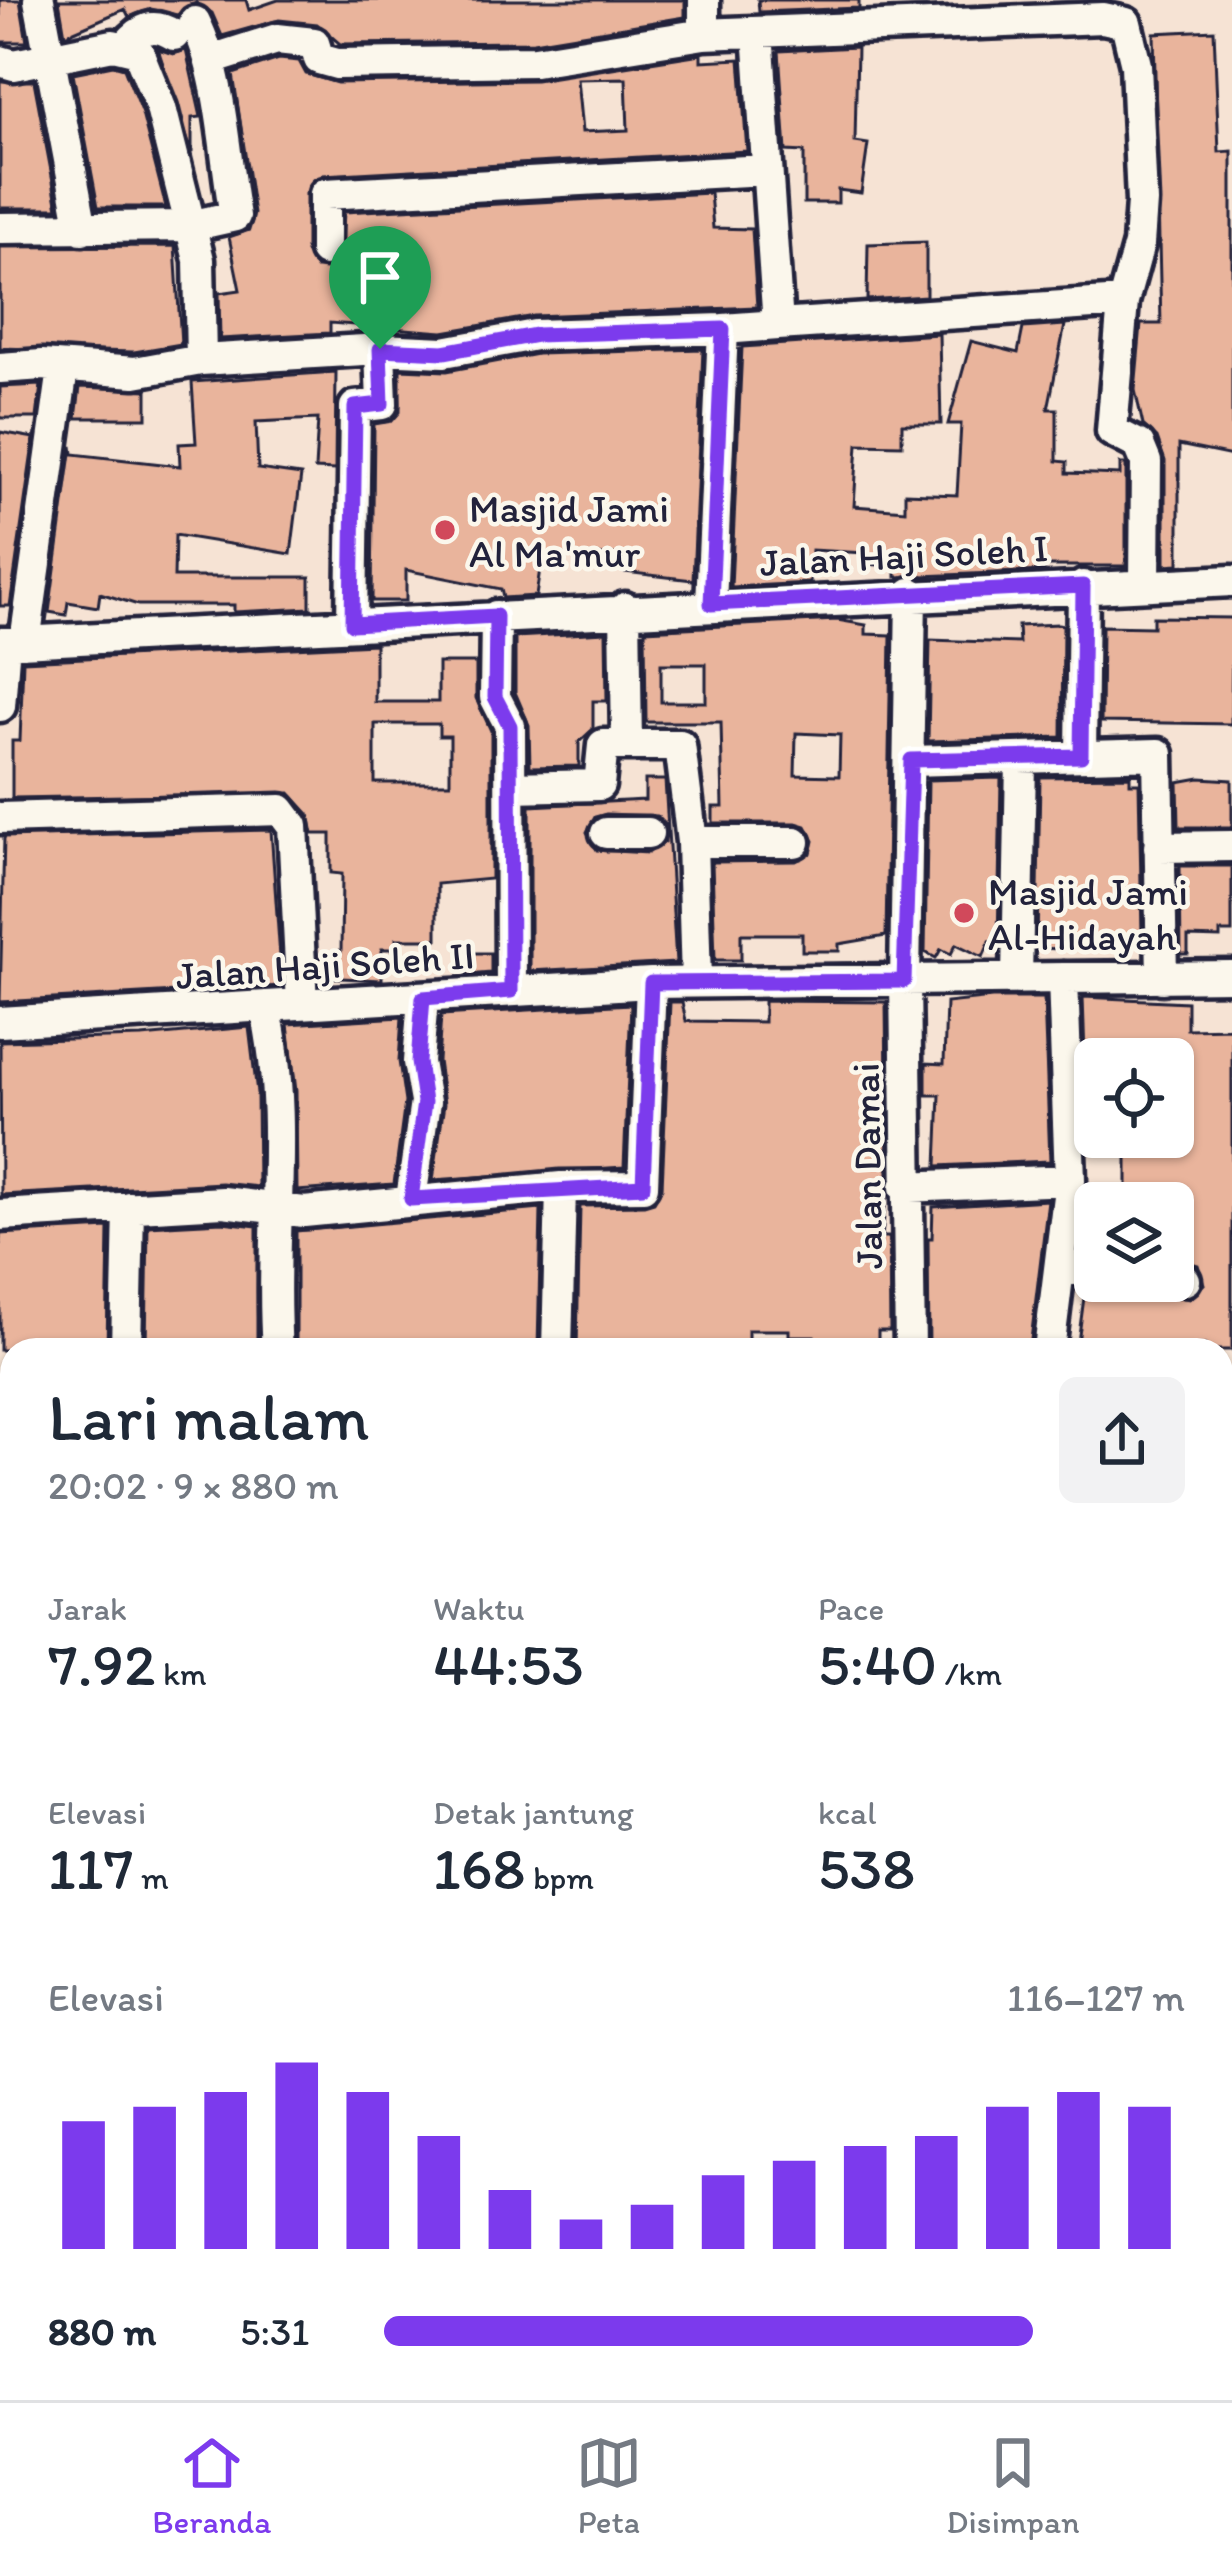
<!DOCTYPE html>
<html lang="id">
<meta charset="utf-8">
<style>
:root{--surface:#fff;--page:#f2f2f3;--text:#1f2937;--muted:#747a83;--line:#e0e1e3;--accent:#7c3aed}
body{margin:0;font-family:Itim,sans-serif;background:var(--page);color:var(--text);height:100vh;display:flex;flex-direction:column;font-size:45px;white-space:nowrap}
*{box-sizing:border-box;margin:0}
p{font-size:39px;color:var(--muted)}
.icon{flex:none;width:66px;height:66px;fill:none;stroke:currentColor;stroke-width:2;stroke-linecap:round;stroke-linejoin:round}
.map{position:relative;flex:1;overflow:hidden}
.details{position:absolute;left:0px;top:1338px;width:1233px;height:1062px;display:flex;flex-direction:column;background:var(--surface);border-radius:36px 36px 0 0;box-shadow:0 3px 9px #0004}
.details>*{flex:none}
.tools{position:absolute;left:1074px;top:1038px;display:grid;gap:24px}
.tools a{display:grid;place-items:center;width:120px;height:120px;border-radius:18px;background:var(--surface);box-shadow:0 3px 9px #0004;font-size:60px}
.pin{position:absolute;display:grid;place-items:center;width:102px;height:102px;color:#fff;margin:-123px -51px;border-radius:50% 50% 50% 0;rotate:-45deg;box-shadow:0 0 12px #0007}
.pin .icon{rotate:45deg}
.round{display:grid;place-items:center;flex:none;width:126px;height:126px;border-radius:18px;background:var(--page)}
.head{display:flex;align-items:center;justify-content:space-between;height:204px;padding:0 48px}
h1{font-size:66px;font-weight:600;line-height:90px}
.metrics{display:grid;grid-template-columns:repeat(3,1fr);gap:18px;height:204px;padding:12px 48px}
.metrics div{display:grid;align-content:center}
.metrics b{font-size:60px;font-weight:600}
.metrics small{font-size:33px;font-weight:400}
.metrics p{font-size:33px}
.chart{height:336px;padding:24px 48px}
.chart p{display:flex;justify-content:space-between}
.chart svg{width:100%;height:216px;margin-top:12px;stroke:var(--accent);stroke-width:6}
ul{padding:0 48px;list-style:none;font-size:39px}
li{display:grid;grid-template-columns:192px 144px 1fr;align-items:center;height:90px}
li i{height:30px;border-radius:15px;background:var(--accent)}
.dock{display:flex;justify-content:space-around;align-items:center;height:168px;border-top:3px solid var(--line);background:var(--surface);font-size:33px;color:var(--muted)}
.dock a{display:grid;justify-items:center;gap:6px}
.dock .selected{color:var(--accent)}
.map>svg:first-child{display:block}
.building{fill:#e9b49c;stroke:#22223b;stroke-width:3;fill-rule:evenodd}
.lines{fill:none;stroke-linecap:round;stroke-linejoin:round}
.minor-casing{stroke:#22223b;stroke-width:39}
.minor{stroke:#fbf7ec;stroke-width:30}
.route-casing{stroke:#fff;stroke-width:24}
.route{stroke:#7c3aed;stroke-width:15}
.poi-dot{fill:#d1495b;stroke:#fbf7ec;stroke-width:4.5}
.labels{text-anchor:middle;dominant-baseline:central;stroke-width:9;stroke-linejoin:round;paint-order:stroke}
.poi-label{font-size:39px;fill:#22223b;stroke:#fbf7ec;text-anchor:start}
.street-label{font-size:39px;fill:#22223b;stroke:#fbf7ec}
</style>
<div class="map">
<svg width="1232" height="2400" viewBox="0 0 1232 2400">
<rect width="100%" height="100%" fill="#f6e3d4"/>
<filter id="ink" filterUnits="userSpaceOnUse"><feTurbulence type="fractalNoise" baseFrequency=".00833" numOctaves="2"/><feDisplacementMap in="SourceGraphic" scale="24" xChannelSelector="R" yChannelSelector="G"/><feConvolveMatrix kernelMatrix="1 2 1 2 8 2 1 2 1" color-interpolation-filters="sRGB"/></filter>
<g filter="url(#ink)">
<path class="building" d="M0,0H20L27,42H0Z
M59,0H246L249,10L278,0H685V17L533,42L340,44L317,24L279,20L222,36L212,13L196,3L177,15L151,9L129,17L125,9L65,35Z
M758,0H859V8L759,12Z
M1214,30L1219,152L1232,151V456L1179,445V564L1165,565V461L1157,438L1143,425L1135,390L1141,324H1161L1154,33Z
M857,47L855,142L868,144L861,193L838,190V203H804V152L786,151L779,51Z
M158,49L173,54L186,50L201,117L192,118V153Z
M701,54V61L740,59L747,151L323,175L306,193V252L316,268H334L341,262L344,212L710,193L713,228L752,229L757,307L534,316L443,332L330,323V333L220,339L219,293L240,290L229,237L249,230L254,214L233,74L279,59L299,61L306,74L337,83L536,80ZM626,78L628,130L582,132L577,79Z
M113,65L124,68L142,114L166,207H98L73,73Z
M0,81H34L58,208H0Z
M926,242V296L867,300L868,244Z
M175,246L181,344L134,352L0,348V247Z
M1065,325L1048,409H1057V461L1067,462V473L1120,475V464H1126V566H1044V571L896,577V566L865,564V553L812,550L810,583L731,587L742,347L939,334L941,424H902V445L858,444L854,506L905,510V493L957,495L961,424H948L971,341L1018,353L1023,328Z
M703,349L693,580L624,572L622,555H542L536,596L503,598L501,589L406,570V601H372L374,424L392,421L400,412V369L447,371L537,354Z
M336,372L335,470L315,469L318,419L256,422L258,469L301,475L291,554L175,535L174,577H310V608L234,612V605H138L100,593L98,607L68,602L66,615L49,612L72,446L73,454L180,466L179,444L196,443L192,382Z
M41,385L37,418H0V387Z
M80,387L147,390V418H76Z
M0,432L34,438L10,606H0Z
M1153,617L1232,618L1231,724L1101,722L1102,626L1153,627Z
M837,620L866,625V634L891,635L886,936L839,944V951H802V934H741V960H715L712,862L796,861L811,853L814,841L806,826L796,823H713V807H723L721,722H646L645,630ZM661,664H706V702H661ZM796,733L840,735L839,776L795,775Z
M1058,624L1063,625L1062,737L928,741L930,640L1019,643L1018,626Z
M606,632L607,701H593V729L579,742V766L530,767L529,725L515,692V637Z
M375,644V702H438V663H476V698L491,731V879L437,884V939H396V949H382V980L320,977L319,958L341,952L342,874L331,873V834H313L309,814L290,793L12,798V741H20L23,661ZM375,724H439V736H450V783H375Z
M1130,776V783H1139L1142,937H1062V949L1037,948L1040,777Z
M1001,778L998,945L990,941L983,957L956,944L951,954L941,949L936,958L925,952L928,780Z
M1200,778L1232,780V827H1179L1178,782Z
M645,780H665L676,963L530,971V806L645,800ZM606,814L657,816L665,824V842L648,853L597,850L587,832L595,817Z
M271,830L282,986L0,1002L4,837Z
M1180,866H1232V932H1220V938L1188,937V954H1181Z
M467,953H491V973L467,975Z
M1083,997L1187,1002V1029L1232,1028V1350H1204L1205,1345L1077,1350L1085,1290L1109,1284L1156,1286L1167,1295L1189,1299L1204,1284L1198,1265L1173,1258V1203H1127V1137H1173V1124H1186V1084H1173V1059H1095V1116L1087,1115Z
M992,998H1044L1050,1161L937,1166L940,1095H926V1063L944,1064L946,1003Z
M764,1001L886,1002L888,1177L882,1237H889L890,1331H878V1350H814V1336H789V1330H748V1350H577L580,1206L644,1205L654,1202L662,1188L670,1002H682L686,1021L764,1022Z
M631,1004L624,1167L433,1180L444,1104L438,1061L441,1015Z
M402,1017L399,1061L405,1102L394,1184L297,1191L296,1091L288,1024Z
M249,1027L257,1093L258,1187L222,1183L1,1195L0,1041L142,1037Z
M1048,1200L1030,1348L929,1350L928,1238H932L933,1207Z
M541,1209L538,1350H296V1231Z
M222,1222L257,1226V1350L146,1348L148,1226Z
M109,1228L107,1350H0V1234Z"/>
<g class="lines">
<g class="minor-casing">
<path id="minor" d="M39,0L82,229
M704,0V34L1103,18L1126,23L1136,65L1142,202L1139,244L1123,302L1112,431L1139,445L1146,462L1145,583
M126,46C141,28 153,22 174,35
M214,59L277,39L314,43L319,59L337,64L535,61L704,34
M0,61L14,65L113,45L138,51L161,108L199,260L201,360
M0,228L190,226L235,216C224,154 222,76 195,22
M325,251V194L765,170
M778,325L1123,302
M0,368L42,365L135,372L201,360L380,349L444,352L535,335L723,329
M711,604L723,329L778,325L758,32
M625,608L627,745
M496,616L495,697L510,726L511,991
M352,624L355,407L382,404L380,349
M25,642L63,369
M0,643L1232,581
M0,706L5,643
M1081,756L1083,586
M911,761L1158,754L1162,978
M511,787L599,785L603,745H680L692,842L696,982
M0,818L281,810L293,826L302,1004
M606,833H648
M692,842H795
M1159,847L1232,846
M1017,979L1021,759
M265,1006C291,1120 269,1235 277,1350
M0,1022L651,983L1232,976
M905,1187L1070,1180
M411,1199L425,1102L418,1062L423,998
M0,1215L223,1202L304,1212L561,1187L643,1186L651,983
M1059,1269L1095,1271
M1173,1277L1185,1280
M126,1350L129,1207
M557,1350L561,1187
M910,1350L905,981L911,593
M1049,1350L1070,1180L1063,978
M1221,1575L1232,1574
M0,1641H12
M1221,1711H1232
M1221,1864L1224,2007
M0,2016L12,2017
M1221,2283L1232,2284
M690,2388V2400
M868,2388V2400
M1041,2388L1042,2400
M1206,2400L1207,2388"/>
</g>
<use href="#minor" class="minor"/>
</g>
</g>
<g class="lines" filter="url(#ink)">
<g class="route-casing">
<path id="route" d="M723,329L711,604L1083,586L1081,756L911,760L904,981L651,983L643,1186L411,1199L424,1102L418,1062L423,998L511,991L510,726L495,697L496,616L352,624L355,407L382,404L380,349L444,352L536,335Z"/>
</g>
<use href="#route" class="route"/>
</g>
<g class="poi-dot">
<circle cx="445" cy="530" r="12"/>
<circle cx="964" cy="913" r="12"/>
</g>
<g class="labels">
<g class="poi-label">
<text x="469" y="508">Masjid Jami<tspan x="469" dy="45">Al Ma'mur</tspan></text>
<text x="988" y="891">Masjid Jami<tspan x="988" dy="45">Al-Hidayah</tspan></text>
</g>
<g class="street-label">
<text transform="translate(904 555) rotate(-3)">Jalan Haji Soleh I</text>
<text transform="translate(325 965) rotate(-4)">Jalan Haji Soleh II</text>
<text transform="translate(867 1166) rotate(-91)">Jalan Damai</text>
</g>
</g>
</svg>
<div class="tools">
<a><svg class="icon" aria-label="locate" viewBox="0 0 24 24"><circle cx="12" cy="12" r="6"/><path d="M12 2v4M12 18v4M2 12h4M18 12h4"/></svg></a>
<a><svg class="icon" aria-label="layers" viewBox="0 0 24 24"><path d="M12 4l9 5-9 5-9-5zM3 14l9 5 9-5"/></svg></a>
</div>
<div class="pin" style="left:380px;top:349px;background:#1e9e55"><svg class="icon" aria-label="arrive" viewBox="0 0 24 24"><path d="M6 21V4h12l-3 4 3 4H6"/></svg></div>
<section class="details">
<div class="head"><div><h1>Lari malam</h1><p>20:02 · 9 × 880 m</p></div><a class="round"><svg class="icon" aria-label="share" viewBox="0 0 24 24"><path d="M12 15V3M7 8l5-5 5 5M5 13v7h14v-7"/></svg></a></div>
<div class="metrics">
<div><p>Jarak</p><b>7.92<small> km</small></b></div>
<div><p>Waktu</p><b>44:53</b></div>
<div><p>Pace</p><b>5:40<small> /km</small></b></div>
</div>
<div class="metrics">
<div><p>Elevasi</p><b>117<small> m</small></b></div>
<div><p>Detak jantung</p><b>168<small> bpm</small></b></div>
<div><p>kcal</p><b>538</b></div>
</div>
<div class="chart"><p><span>Elevasi</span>116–127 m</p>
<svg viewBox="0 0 160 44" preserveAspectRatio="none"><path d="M5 44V18M15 44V15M25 44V12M35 44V6M45 44V12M55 44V21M65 44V32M75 44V38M85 44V35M95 44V29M105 44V26M115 44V23M125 44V21M135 44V15M145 44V12M155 44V15"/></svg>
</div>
<ul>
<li><b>880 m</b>5:31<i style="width:81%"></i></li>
</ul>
</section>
</div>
<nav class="dock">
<a class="selected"><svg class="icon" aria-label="home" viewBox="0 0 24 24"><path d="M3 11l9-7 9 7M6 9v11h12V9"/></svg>Beranda</a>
<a><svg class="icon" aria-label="map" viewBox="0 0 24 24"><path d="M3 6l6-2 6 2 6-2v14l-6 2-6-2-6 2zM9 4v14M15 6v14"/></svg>Peta</a>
<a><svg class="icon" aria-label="saved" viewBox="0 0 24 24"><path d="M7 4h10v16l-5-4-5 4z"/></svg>Disimpan</a>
</nav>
